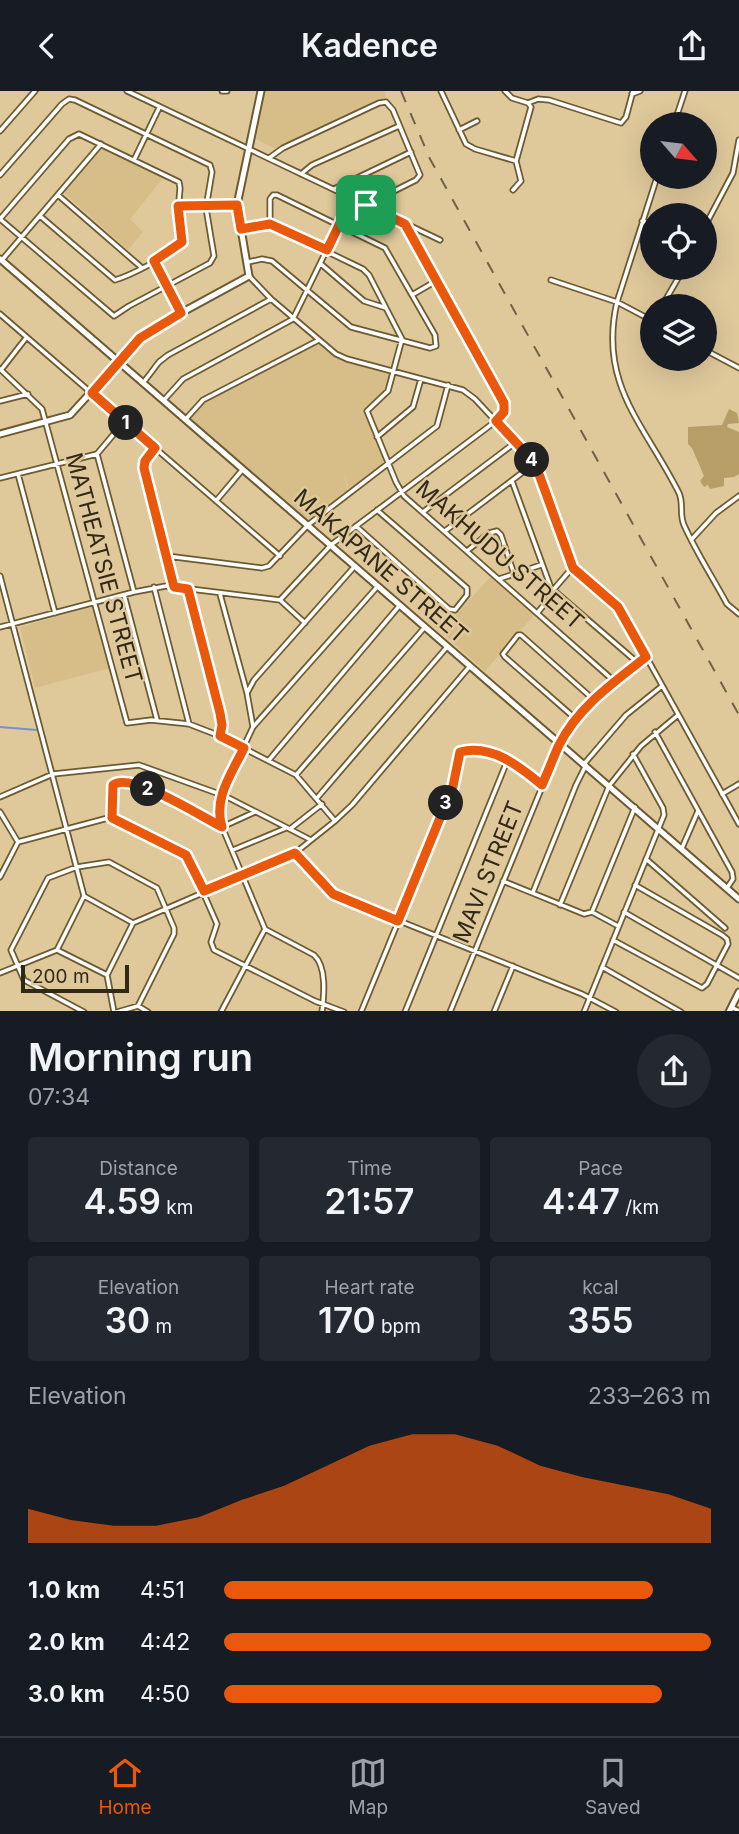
<!DOCTYPE html>
<meta charset="utf-8">
<style>
:root{--surface:#171b24;--page:#242831;--text:#f1f3f6;--muted:#9ea1a6;--line:#363941;--accent:#ea580c}
body{margin:0;font-family:Inter,sans-serif;background:var(--page);color:var(--text);height:100vh;display:flex;flex-direction:column;font-size:26px;white-space:nowrap}
*{box-sizing:border-box;margin:0}
p{font-size:23px;color:var(--muted)}
.icon{flex:none;width:38px;height:38px;fill:none;stroke:currentColor;stroke-width:2;stroke-linecap:round;stroke-linejoin:round}
.map{position:relative;height:920px;overflow:hidden}
.panel{display:flex;flex-direction:column;background:var(--surface);flex:1}
.panel>*{flex:none}
.needle{width:46px;rotate:118deg}
.fabs{position:absolute;left:640px;top:21px;display:grid;gap:14px}
.fabs a{display:grid;place-items:center;width:77px;height:77px;border-radius:50%;background:var(--surface);box-shadow:0 7px 28px #0002;font-size:35px}
.scale{position:absolute;left:21px;bottom:18px;width:108px;box-sizing:border-box;padding-left:7px;border:4px solid #312917;border-top:0;font-size:19px;line-height:24px;white-space:nowrap;color:#312917;-webkit-text-stroke:5px #dfc99b;paint-order:stroke}
.pin{position:absolute;display:grid;place-items:center;width:60px;height:60px;color:#fff;margin:-30px;border-radius:14px;box-shadow:0 4px 10px #0006}
.km{position:absolute;width:35px;height:35px;margin:-18px;border-radius:50%;background:#222;color:#fff;font-size:19px;line-height:35px;text-align:center}
.round{display:grid;place-items:center;flex:none;width:74px;height:74px;border-radius:37px;background:var(--page)}
.head{display:flex;align-items:center;justify-content:space-between;height:119px;padding:0 28px}
h1{font-size:38px;font-weight:600;line-height:52px}
.metrics{display:grid;grid-template-columns:repeat(3,1fr);gap:10px;height:119px;padding:7px 28px}
.metrics div{display:grid;align-content:center;border-radius:7px;background:var(--page);text-align:center}
.metrics b{font-size:35px;font-weight:600}
.metrics small{font-size:19px;font-weight:400}
.metrics p{font-size:19px}
.chart{height:196px;padding:14px 28px}
.chart p{display:flex;justify-content:space-between}
.chart svg{width:100%;height:126px;margin-top:7px;fill:var(--accent);opacity:.7}
ul{padding:0 28px;list-style:none;font-size:23px}
li{display:grid;grid-template-columns:112px 84px 1fr;align-items:center;height:52px}
li i{height:18px;border-radius:9px;background:var(--accent)}
header{display:flex;justify-content:space-between;align-items:center;height:91px;padding:0 28px;background:var(--surface);font-size:32px;font-weight:600}
.tabs{display:flex;justify-content:space-around;align-items:center;height:98px;border-top:2px solid var(--line);background:var(--surface);font-size:19px;color:var(--muted)}
.tabs a{display:grid;justify-items:center;gap:4px}
.tabs .selected{color:var(--accent)}
.map>svg:first-child{display:block}
.built{fill:#d7be89}
.green{fill:#b79d66}
.lines{fill:none;stroke-linecap:round;stroke-linejoin:round}
.stream{stroke:#7792ce;stroke-width:2}
.minor-casing{stroke:#6d5a30;stroke-width:7}
.tertiary-casing{stroke:#6d5a30;stroke-width:9}
.minor{stroke:#fff;stroke-width:3.5}
.tertiary{stroke:#fff;stroke-width:5}
.rail{stroke:#6f6246;stroke-width:2;stroke-dasharray:12 12;stroke-linecap:butt}
.route-casing{stroke:#fff;stroke-width:14}
.route{stroke:#ea580c;stroke-width:9}
.labels{text-anchor:middle;dominant-baseline:central;stroke-width:5;stroke-linejoin:round;paint-order:stroke}
.street-label{font-size:23px;fill:#312917;stroke:#dfc99b}
</style>
<header><svg class="icon" aria-label="back" viewBox="0 0 24 24"><path d="M15 5l-7 7 7 7"/></svg>Kadence<svg class="icon" aria-label="share" viewBox="0 0 24 24"><path d="M12 15V3M7 8l5-5 5 5M5 13v7h14v-7"/></svg></header>
<div class="map">
<svg width="739" height="921" viewBox="0 0 739 921">
<rect width="100%" height="100%" fill="#dfc99b"/>
<path class="built" d="M266,0H384L386,6L275,58L256,48Z
M103,55L164,86L130,128L143,141L128,159L64,102Z
M316,251L338,268L391,282L387,300L369,319L385,372L349,399L344,383L348,403L311,431L190,327L202,311Z
M491,485L536,522L485,580L441,541Z
M92,516L110,577L35,597L20,536Z"/>
<path class="green" d="M729,318L737,322L739,332L728,333L727,336L739,341V383L734,386L724,387V395L710,398L708,394L704,396L700,390L704,385L692,357L688,353V336L722,334Z"/>
<g class="lines">
<path class="stream" d="M0,636L37,639"/>
<g class="minor-casing">
<path id="minor" d="M127,0L440,149
M222,0H227
M441,0L466,53L475,58L516,70
M505,0L512,7L528,12L531,16L516,70L521,90L513,99
M632,3L640,0
M528,12L538,8L549,9L621,32L626,26L633,0
M674,33L685,0
M459,39L477,30
M0,40L35,0
M269,67L283,57L379,12L386,11L393,19L420,84L416,89L366,114
M134,69L159,17
M301,83L312,74L399,35
M0,84L62,13L69,8L75,9L210,74L212,81L206,117L214,165L210,172L129,215L114,225L0,128
M657,86L617,211C598,294 645,334 679,402C684,413 679,423 684,434C696,461 713,487 727,513L739,523
M334,98L411,61
M58,104L141,176
M178,115L237,114
M0,128L69,48L79,43L179,91L180,97L178,122L183,150C176,162 129,185 115,189L40,125
M642,130L653,133
M705,135L733,82L739,49
M241,138L270,133L363,178L369,184L402,248L388,300L367,320L396,391L404,405L614,590
M2,169L101,53
M154,170L180,221
M248,171L262,168L272,170L351,236L430,257L436,255L435,244L385,157L277,104H273L270,108V133
M321,173L364,210L386,217
M249,185L271,208L336,263L347,268L463,299L475,308L535,372L573,476L622,522L739,733
M551,189L617,211L653,230
M412,204L436,190
M662,215L684,177
M0,223L280,465
M705,259L739,277
M0,278L42,318L127,632L151,629L189,633L220,645L296,684L335,730
M1,279L26,247
M143,292L159,271L168,264L271,208
M164,309L183,288L293,228L352,107
M0,310L28,303
M185,329L203,309L317,250
M377,346L413,316L421,288
M154,357L145,370L144,377L174,496
M97,363L134,501
M18,383L55,522
M0,387L97,363L124,331
M512,390L551,497L638,572
M216,410L243,378
M423,421L516,351
M356,435L449,518L455,519L467,504V497L377,419
M445,440L535,372
M692,448L716,422L739,405
M467,460L489,442L497,440L501,444L514,483
M167,465L262,477L269,475L308,434L437,335L448,294
M0,485L84,805
M499,488L541,474
M154,496L189,633
M188,498L220,622L222,634L220,645
M554,498L573,476
M220,503L247,602L253,636
M124,504L157,629
M280,509L331,454L496,330L504,321V312L405,133
M538,521L555,501
M0,536L134,501L166,495L280,509L305,532
M247,602L254,589L355,475
M577,629L505,566L503,563L518,544H521L594,609
M655,641L732,781L733,788L727,797
M269,669L400,514
M584,673L626,624L662,595
M296,684L425,536
M722,703L739,693
M0,706L53,683L139,674L225,705L311,749
M317,707L447,556
M0,721L18,751
M112,727L113,694C131,681 200,725 220,735
M222,736L255,721
M290,738L322,713
M682,757L698,720
M233,759L286,737
M295,762L337,805L582,903L616,921
M646,768L725,837
M0,786L18,751L108,727L115,728L188,767L217,833L211,851L214,859L315,910L344,921
M503,790L584,823L592,821L618,835
M533,801L576,694L586,674
M84,805L133,832
M560,814L609,695L641,655L678,624
M592,821L635,716
M624,821L739,887
M613,849L702,897L707,893L728,853L727,848L722,844L635,794
M57,859L84,805
M57,859L107,884
M602,876L681,921
M0,882L57,859
M731,916L739,920
M84,921L24,889L11,859L48,787L77,776L109,771L157,797L174,837V843L138,915
M114,921L107,884L133,832L295,762L335,730L352,714L470,575
M117,921L138,915L148,921
M221,921L265,838
M322,921C324,904 327,876 314,864L265,838L220,731L218,715L221,704L253,636L378,495
M361,921L454,695L458,663L464,660C506,664 510,668 542,694
M405,921L508,668
M450,921L560,652L594,609L646,566
M494,921L513,875
M584,921L664,724L663,717L633,663"/>
</g>
<g class="tertiary-casing">
<path id="tertiary" d="M0,168L739,808
M0,343L70,324L146,241L249,185L237,114L261,0
M729,921L739,901"/>
</g>
<use href="#minor" class="minor"/>
<use href="#tertiary" class="tertiary"/>
<path class="rail" d="M401,0L430,68L739,624"/>
</g>
<g class="lines">
<g class="route-casing">
<path id="route" d="M352,107L405,133L504,312V321L496,330L535,372L573,477L618,516L646,566C614,591 578,616 559,654C553,667 548,681 542,694C519,675 492,653 460,661L453,695L398,830L333,803L295,762L204,800L186,764L112,727L113,694C131,680 202,726 222,736C213,707 232,682 244,657L220,645L222,634L220,622L188,498L174,496L144,377L145,370L155,357L92,302L140,247L181,222L154,170L182,151L178,115L237,114L241,138L270,133L327,159Z"/>
</g>
<use href="#route" class="route"/>
</g>
<g class="labels">
<g class="street-label">
<text transform="translate(500 464) rotate(41)">MAKHUDU STREET</text>
<text transform="translate(381 475) rotate(41)">MAKAPANE STREET</text>
<text transform="translate(104 477) rotate(75)">MATHEATSIE STREET</text>
<text transform="translate(488 781) rotate(-68)">MAVI STREET</text>
</g>
</g>
</svg>
<div class="fabs">
<a><svg class="needle" viewBox="-14 -14 28 28"><path d="M0-13l5 13h-10z" fill="#e53935"/><path d="M0 13l5-13h-10z" fill="#9ea1a6"/></svg></a>
<a><svg class="icon" aria-label="locate" viewBox="0 0 24 24"><circle cx="12" cy="12" r="6"/><path d="M12 2v4M12 18v4M2 12h4M18 12h4"/></svg></a>
<a><svg class="icon" aria-label="layers" viewBox="0 0 24 24"><path d="M12 4l9 5-9 5-9-5zM3 14l9 5 9-5"/></svg></a>
</div>
<div class="scale">200 m</div>
<div class="pin" style="left:366px;top:114px;background:#1e9e55"><svg class="icon" aria-label="arrive" viewBox="0 0 24 24"><path d="M6 21V4h12l-3 4 3 4H6"/></svg></div>
<b class="km" style="left:126px;top:332px">1</b>
<b class="km" style="left:148px;top:698px">2</b>
<b class="km" style="left:446px;top:712px">3</b>
<b class="km" style="left:532px;top:369px">4</b>
</div>
<section class="panel">
<div class="head"><div><h1>Morning run</h1><p>07:34</p></div><a class="round"><svg class="icon" aria-label="share" viewBox="0 0 24 24"><path d="M12 15V3M7 8l5-5 5 5M5 13v7h14v-7"/></svg></a></div>
<div class="metrics">
<div><p>Distance</p><b>4.59<small> km</small></b></div>
<div><p>Time</p><b>21:57</b></div>
<div><p>Pace</p><b>4:47<small> /km</small></b></div>
</div>
<div class="metrics">
<div><p>Elevation</p><b>30<small> m</small></b></div>
<div><p>Heart rate</p><b>170<small> bpm</small></b></div>
<div><p>kcal</p><b>355</b></div>
</div>
<div class="chart"><p><span>Elevation</span>233–263 m</p>
<svg viewBox="0 0 160 44" preserveAspectRatio="none"><path d="M0 44V32L10 36L20 38L30 38L40 35L50 29L60 24L70 17L80 10L90 6L100 6L110 10L120 17L130 21L140 24L150 27L160 32V44z"/></svg>
</div>
<ul>
<li><b>1.0 km</b>4:51<i style="width:88%"></i></li>
<li><b>2.0 km</b>4:42<i style="width:100%"></i></li>
<li><b>3.0 km</b>4:50<i style="width:90%"></i></li>
</ul>
</section>
<nav class="tabs">
<a class="selected"><svg class="icon" aria-label="home" viewBox="0 0 24 24"><path d="M3 11l9-7 9 7M6 9v11h12V9"/></svg>Home</a>
<a><svg class="icon" aria-label="map" viewBox="0 0 24 24"><path d="M3 6l6-2 6 2 6-2v14l-6 2-6-2-6 2zM9 4v14M15 6v14"/></svg>Map</a>
<a><svg class="icon" aria-label="saved" viewBox="0 0 24 24"><path d="M7 4h10v16l-5-4-5 4z"/></svg>Saved</a>
</nav>
